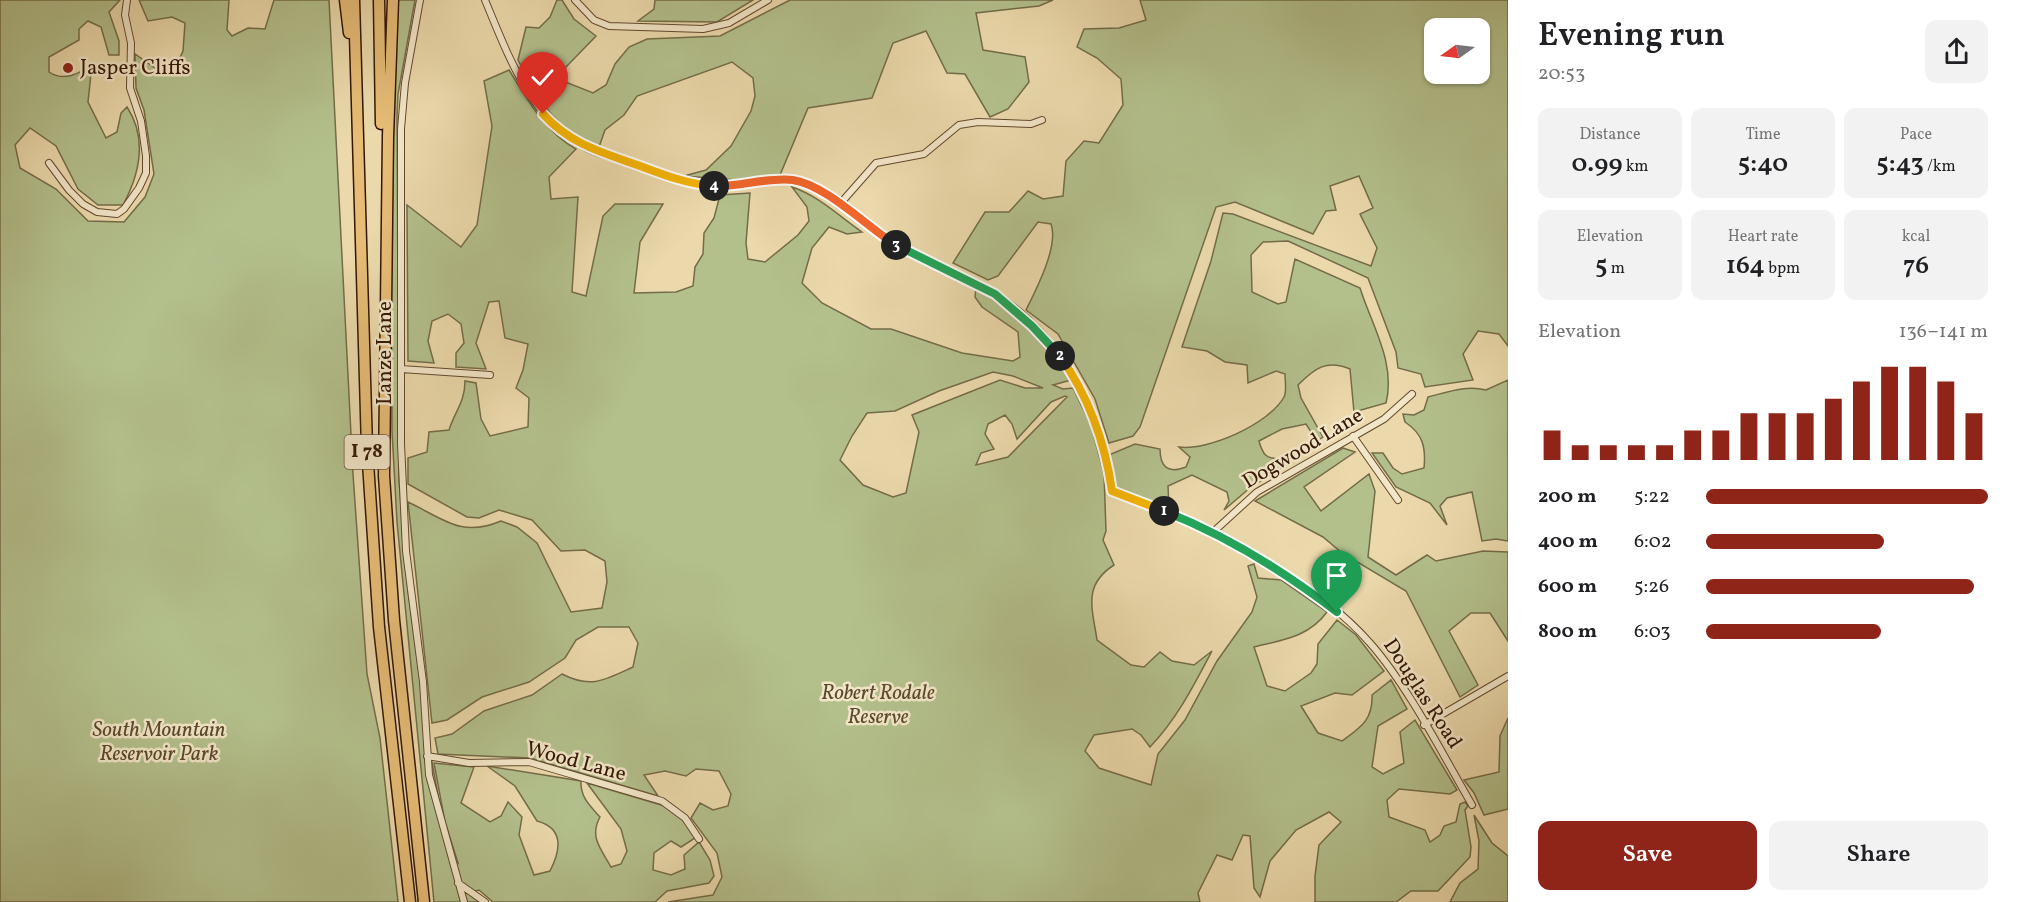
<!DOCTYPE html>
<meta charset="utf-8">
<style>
:root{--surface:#fff;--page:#f2f2f2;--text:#202124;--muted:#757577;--accent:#8f2418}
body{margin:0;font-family:Vollkorn,serif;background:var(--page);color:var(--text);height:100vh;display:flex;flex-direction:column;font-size:22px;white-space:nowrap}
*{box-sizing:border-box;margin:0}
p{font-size:20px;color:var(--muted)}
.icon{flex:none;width:33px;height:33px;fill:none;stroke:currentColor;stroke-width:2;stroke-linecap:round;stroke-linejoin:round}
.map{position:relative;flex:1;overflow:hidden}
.sheet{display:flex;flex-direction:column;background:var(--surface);width:510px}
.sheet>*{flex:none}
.needle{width:39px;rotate:256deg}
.controls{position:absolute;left:1424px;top:18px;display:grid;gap:12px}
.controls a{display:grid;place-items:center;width:66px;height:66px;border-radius:12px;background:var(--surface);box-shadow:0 2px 4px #0004;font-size:30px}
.pin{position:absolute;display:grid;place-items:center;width:51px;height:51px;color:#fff;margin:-62px -26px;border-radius:50% 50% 50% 0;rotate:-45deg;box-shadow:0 0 6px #0007}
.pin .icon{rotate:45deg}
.km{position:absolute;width:30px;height:30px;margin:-15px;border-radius:50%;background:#222;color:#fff;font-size:16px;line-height:30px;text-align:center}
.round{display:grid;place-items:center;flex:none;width:63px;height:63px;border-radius:12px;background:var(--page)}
.overview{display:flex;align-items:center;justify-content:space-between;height:102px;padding:0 30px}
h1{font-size:33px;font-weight:600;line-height:45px}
.figures{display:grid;grid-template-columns:repeat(3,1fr);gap:9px;height:102px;padding:6px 30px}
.figures div{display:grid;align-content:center;border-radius:12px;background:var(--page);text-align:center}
.figures b{font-size:26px;font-weight:600}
.figures small{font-size:16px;font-weight:400}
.figures p{font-size:16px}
.chart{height:168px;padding:12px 30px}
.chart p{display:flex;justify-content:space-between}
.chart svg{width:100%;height:108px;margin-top:6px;stroke:var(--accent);stroke-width:6}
.button{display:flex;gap:12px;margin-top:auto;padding:12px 30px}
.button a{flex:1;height:69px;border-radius:12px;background:var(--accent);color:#fff;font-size:24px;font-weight:600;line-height:69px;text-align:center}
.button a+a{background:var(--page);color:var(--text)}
ul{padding:0 30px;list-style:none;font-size:20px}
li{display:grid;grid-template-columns:96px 72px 1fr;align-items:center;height:45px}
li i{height:15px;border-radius:8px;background:var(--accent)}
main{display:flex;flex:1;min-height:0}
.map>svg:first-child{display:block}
.green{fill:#b3c08c;stroke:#746c48;stroke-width:1.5;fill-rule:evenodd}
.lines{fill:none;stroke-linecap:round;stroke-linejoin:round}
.minor-casing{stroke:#62482e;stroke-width:8}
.motorway-casing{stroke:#341704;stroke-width:13}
.minor{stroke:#f2e6c8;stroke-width:6}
.motorway{stroke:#e6bc76;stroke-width:10}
.split-1-casing{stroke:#fff;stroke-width:12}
.split-2-casing{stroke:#fff;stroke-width:12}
.split-3-casing{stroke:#fff;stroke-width:12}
.split-4-casing{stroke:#fff;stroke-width:12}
.split-5-casing{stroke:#fff;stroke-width:12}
.split-1{stroke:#22a559;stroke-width:8}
.split-2{stroke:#f5b400;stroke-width:8}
.split-3{stroke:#22a559;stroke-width:8}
.split-4{stroke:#f0652b;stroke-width:8}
.split-5{stroke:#f5b400;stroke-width:8}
.poi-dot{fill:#8f2418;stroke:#f2e6c8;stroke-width:2}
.labels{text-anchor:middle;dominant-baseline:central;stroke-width:5;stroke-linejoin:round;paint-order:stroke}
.shield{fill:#f2e6c8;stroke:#6d553f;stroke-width:1.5}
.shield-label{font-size:20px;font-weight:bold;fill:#341704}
.poi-label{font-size:21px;fill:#341704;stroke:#f2e6c8;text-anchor:start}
.street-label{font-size:21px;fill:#341704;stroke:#f2e6c8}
.park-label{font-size:21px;font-style:italic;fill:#5a4a2d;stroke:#f2e6c8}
</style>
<main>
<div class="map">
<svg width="1508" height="902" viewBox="0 0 1508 902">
<rect width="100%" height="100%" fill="#ebd9ab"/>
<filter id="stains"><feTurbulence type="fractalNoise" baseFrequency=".00333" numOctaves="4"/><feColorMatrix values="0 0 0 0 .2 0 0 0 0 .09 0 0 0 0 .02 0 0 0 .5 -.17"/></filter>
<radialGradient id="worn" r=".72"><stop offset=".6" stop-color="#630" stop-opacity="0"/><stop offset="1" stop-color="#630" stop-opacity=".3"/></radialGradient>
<path class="green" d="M0,0H120L109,12L119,41V55H109L101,27L88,21L79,29V40L49,57V72C64,82 79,74 92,64L88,102L106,138L117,132L121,113L127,107C148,139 139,175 123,205H98L78,189L56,146L30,128L15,145L20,168L56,189L88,221L124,222L145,197L154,174L144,110L136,88L135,54L155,68L176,66L183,51L185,23L172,17L148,21L139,0H229L227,30L232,36L248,28L265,29L274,0H329L353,474L367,674L380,738L398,902H0Z
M397,0H415L398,94L397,118L399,480L408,591L424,710L425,757H431L443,822L454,860L458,863L445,822L434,763L474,767L461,803L490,822L501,816L508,802L522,817L519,835L534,875L550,871C561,850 564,828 537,821L515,786L487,766L581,781C580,797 590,806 600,817C589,837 601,849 611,867L621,864L627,851L621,829L587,783L668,807L682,818L695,838L681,847L671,841L654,853L653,870L671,875L685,869L684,855L699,842L710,860L714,876L709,883L667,891L655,902H493L479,890L471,892L483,902H467L465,894L459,896L461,902H434L397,522L392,431L391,225Z
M557,0H562L574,19L596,36L565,68L563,81L593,93L606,85L615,64L629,47L647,39L720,36L790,0H1053L1039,6L976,13L983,50L1025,57L1029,82L1008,109L990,117L965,74L947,73L926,31L893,43L872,98L808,108L780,175L736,180L684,176L706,170L731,146L751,111L755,96L753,78L732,62L637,96L624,115L605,130L599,147C553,129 540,101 518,60L526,27L539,28L550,17Z
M655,0H753L717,22L638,21L654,9Z
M1140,0H1508V346L1499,334L1478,331L1463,354L1473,380L1425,387L1421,374L1398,368L1396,352L1368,278L1288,241L1263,242L1251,255L1252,292L1278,304L1286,302L1295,259L1360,288C1372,326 1396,363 1386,403L1354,412L1350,369C1327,359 1315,368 1298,385L1301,398L1323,437L1317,441L1306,424L1282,429L1259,441C1266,467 1274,452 1288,464L1251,487L1224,510L1229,501L1227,492L1192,475L1168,486L1169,508L1115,489L1109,455L1135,444L1160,449C1160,467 1168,474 1186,467L1190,457L1179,447C1208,451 1269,424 1284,397C1287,392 1285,381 1285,374L1276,371L1248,383L1247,365L1225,362L1207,351L1182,347L1211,261L1223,213L1233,214L1371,266L1377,248L1360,214L1373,208L1359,176L1330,186L1336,210L1326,211L1313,234L1235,202L1216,207L1140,427L1133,436L1109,443L1095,399L1058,334L1026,310C1036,290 1059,246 1051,224L1038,222L998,276L988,280L953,263L985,212H1009L1028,191L1043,199L1063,196L1066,161L1084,141L1099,143L1123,105L1121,79L1097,58L1077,47L1084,29L1119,28L1146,20ZM1434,28H1479V74H1434Z
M509,70C527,99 545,132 576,149L549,177L551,199L578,197L572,292L586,296L603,216L615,204H663L640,242L634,293L676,292L693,286L695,267L703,254L704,233L714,218L720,195L750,193L746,243L748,259L765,262L798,235L809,221L807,207L792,187C819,196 839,216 862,232L847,234L829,227L812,248L802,283L822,303L871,329H891L962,353L1013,361L1020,357L1018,332L982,307L975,297L976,287C1015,306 1048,345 1071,380L1053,385L1063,389L1073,388L1091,425L1104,474L1106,531L1103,540L1114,565C1083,585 1092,607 1097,640L1131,665L1144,667L1160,652L1172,661L1194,665L1212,651C1194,685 1177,719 1150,747L1141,735L1132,729L1094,735L1085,751L1099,768L1151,785L1158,754L1185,720L1217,661L1252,612L1257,597L1248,566L1254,564L1258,578L1281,580L1327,612C1309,637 1282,640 1254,647L1267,686L1285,691L1311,673L1317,664L1318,644L1337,620L1356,635L1384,671L1352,695L1335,693L1301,706L1318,733L1342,741C1361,727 1373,720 1372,695L1391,680L1407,709L1378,726L1372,767L1383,774L1404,763L1400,732L1415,720L1457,790L1450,794L1399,789L1387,800L1389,817L1425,830L1430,842L1440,835L1444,826L1456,822L1460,804L1465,802L1468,806L1465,810L1471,847L1470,857L1438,891H1411L1396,902H1315V876L1319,845L1341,822L1329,812L1296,830L1270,861L1260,897L1254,888L1250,836L1243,835L1232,860L1217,855L1198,893L1200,902H668L713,895L722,877L717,853L691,818L700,803L713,810L728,806L731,794L719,771L696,769L686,776L665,771L644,775L658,796L530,758L438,754L435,738L452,734L484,711L532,695L562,674C591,689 605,680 633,667L638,643L629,627H598L576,640L565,658L529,682L482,697L447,720L432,723L408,502C444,519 461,538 501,521L517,527L537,543L571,612L602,608L607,582L605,561L585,550L561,551L532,520L499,510L479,518L467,517L408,484V458L427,452L429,432L449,430C455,411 465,402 465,381L476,383L481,419L490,436L528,427L529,398L516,388L523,370L528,344L505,338L499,301L489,302L476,343L486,369L456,367V353L464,343L461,324L448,314L432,321L428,341L434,363L408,361L407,205L461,247L477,225L492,126L484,81ZM993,372L1013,376L1043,388H1025L1000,380L912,415L919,432L906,493L893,497L863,485L840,460L852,436L867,413L895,411L939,391ZM1065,396L1067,397L1008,457L976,465L981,453L994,449L985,434L988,424L1005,415L1012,424L1017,439L1051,402Z
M1508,380V541L1496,539L1482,541L1472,492L1447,498L1440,506L1447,525L1430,503L1396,487L1372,453H1383L1393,468L1402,474L1424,468C1426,447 1423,434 1405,422L1403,414L1414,415L1424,410L1428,397C1448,392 1466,385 1486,390Z
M1343,448L1355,452L1304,487L1321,511L1369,474L1375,491L1368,557L1396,575L1427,555L1436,561L1483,551L1508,552V641L1490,613H1471L1449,631L1478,685L1460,697L1406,591L1342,553L1323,537L1255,501Z
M1508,718V809L1484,815L1474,793L1464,780L1499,772L1500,736Z
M1474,815L1492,843L1508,856V902H1450L1460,883L1478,869L1479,841Z"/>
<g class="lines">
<g class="minor-casing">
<path id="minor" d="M420,0L405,83L401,129V444L406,551L423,682L429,775L464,902
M485,0C508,55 531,121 588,149C605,157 623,161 640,166C662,173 681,184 705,185C734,188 773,174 800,182C832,191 858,222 886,239C902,248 917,258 934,265C951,273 968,278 984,287C1058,329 1101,409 1112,491C1197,524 1309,573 1370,643C1408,686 1443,755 1472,805
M575,0L594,20L609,26L703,29L729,23L768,0
M49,163L69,190L83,204L97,212L117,214L124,209L139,188L146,173V156L141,121L130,88L131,43L125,15L127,0
M839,205L876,163L924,154L959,125L978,122L1031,124L1042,120
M401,369L490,375
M1353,436L1398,500
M1211,534L1257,492L1384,419L1412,394
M1424,725L1508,676
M427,756L469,763L529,762L662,801L685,818L699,839
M458,883L485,902"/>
</g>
<g class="motorway-casing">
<path id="motorway" d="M345,0L349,33
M354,0L367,448L379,627L410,902
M379,0L381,124
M393,0L388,136L384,476L394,620L424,902"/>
</g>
<use href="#minor" class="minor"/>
<use href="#motorway" class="motorway"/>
</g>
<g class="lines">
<g class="split-1-casing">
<path id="split-1" d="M1164,511C1225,535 1285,572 1337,612"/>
</g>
<g class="split-2-casing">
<path id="split-2" d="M1060,356C1089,397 1105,442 1112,491L1164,511"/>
</g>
<g class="split-3-casing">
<path id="split-3" d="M896,245L995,294L1032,326L1060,356"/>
</g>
<g class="split-4-casing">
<path id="split-4" d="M714,186C740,187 767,177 793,180C826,185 867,227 896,245"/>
</g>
<g class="split-5-casing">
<path id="split-5" d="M543,114C572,146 605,153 643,167C667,176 688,184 714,186"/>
</g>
<use href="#split-1" class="split-1"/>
<use href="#split-2" class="split-2"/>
<use href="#split-3" class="split-3"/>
<use href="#split-4" class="split-4"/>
<use href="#split-5" class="split-5"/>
</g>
<circle class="poi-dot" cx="68" cy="68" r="6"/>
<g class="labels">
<rect class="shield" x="344.5" y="435" width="45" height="34" rx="4.5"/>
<g class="shield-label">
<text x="367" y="452">I 78</text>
</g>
<g class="poi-label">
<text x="80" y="68">Jasper Cliffs</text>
</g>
<g class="street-label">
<text transform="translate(385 353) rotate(-90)">Lanze Lane</text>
<text transform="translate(1303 449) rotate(-31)">Dogwood Lane</text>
<text transform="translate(1422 694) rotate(57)">Douglas Road</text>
<text transform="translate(576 762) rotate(15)">Wood Lane</text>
</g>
<g class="park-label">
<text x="878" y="693">Robert Rodale<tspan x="878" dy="24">Reserve</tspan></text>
<text x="159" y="730">South Mountain<tspan x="159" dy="24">Reservoir Park</tspan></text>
</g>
</g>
<rect width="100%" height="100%" filter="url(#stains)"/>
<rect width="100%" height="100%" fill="url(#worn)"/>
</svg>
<div class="controls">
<a><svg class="needle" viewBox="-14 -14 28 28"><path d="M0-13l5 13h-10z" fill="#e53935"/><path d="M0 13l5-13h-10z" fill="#757577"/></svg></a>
</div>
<div class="pin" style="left:1337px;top:612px;background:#1e9e55"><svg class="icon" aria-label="arrive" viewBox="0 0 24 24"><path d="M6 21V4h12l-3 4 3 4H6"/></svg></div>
<div class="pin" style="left:543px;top:114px;background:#d93025"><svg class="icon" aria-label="check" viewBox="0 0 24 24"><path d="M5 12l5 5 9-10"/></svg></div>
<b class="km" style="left:1164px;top:511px">1</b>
<b class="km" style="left:1060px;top:356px">2</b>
<b class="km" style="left:896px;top:245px">3</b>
<b class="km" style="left:714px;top:186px">4</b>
</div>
<section class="sheet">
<div class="overview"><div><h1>Evening run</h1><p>20:53</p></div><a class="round"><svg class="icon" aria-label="share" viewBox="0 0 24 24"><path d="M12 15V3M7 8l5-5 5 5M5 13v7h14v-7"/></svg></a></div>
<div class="figures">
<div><p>Distance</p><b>0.99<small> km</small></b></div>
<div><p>Time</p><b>5:40</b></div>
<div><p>Pace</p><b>5:43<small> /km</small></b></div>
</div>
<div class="figures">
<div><p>Elevation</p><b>5<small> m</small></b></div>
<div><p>Heart rate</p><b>164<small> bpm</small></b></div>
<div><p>kcal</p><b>76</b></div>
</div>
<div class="chart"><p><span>Elevation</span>136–141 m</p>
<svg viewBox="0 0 160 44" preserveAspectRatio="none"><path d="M5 44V32M15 44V38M25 44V38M35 44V38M45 44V38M55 44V32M65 44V32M75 44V25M85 44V25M95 44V25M105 44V19M115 44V12M125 44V6M135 44V6M145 44V12M155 44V25"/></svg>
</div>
<ul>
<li><b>200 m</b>5:22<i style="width:100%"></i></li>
<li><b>400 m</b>6:02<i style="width:63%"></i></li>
<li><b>600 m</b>5:26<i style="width:95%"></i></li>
<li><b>800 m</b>6:03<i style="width:62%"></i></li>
</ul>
<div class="button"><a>Save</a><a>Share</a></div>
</section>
</main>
